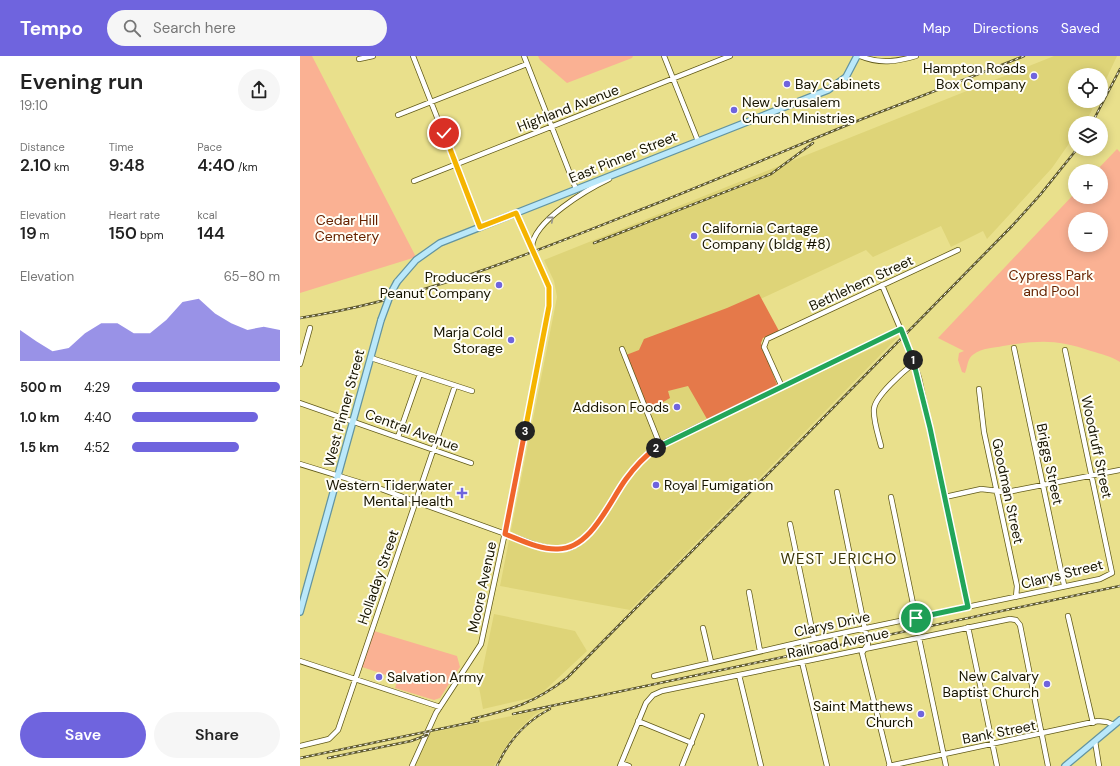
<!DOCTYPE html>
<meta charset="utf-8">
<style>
:root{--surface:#fff;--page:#f6f6f6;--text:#222;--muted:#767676;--accent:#6f64de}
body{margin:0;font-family:"DM Sans",sans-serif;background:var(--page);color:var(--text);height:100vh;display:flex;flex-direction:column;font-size:15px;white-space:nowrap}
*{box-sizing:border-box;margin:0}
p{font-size:13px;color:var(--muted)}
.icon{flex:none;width:22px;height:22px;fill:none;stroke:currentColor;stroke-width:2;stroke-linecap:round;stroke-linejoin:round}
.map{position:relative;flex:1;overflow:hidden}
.panel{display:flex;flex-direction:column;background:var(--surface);width:300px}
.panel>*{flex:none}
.buttons{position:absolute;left:768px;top:12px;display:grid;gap:8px}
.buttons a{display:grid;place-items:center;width:40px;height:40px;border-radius:50%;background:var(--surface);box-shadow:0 2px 10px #0003;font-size:20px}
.pin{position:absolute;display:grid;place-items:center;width:34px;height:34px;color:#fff;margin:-17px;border:2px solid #fff;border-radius:50%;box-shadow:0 1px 4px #0007}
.km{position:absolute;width:20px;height:20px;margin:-10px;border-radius:50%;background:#222;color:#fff;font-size:11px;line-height:20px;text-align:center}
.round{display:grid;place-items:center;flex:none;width:42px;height:42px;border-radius:21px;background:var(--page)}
.headline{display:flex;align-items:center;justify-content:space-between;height:68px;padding:0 20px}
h1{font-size:22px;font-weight:600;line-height:30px}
.figures{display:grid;grid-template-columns:repeat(3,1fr);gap:6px;height:68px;padding:4px 20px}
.figures div{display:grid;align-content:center}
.figures b{font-size:17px;font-weight:600}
.figures small{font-size:11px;font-weight:400}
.figures p{font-size:11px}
.chart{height:112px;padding:8px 20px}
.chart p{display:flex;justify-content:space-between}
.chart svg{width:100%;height:72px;margin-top:4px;fill:var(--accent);opacity:.7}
.cta{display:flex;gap:8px;margin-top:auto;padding:8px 20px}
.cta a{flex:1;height:46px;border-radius:24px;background:var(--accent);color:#fff;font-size:16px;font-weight:600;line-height:46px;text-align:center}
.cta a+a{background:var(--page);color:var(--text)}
ul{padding:0 20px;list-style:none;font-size:13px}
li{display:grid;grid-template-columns:64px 48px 1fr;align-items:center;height:30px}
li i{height:10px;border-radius:5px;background:var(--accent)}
header{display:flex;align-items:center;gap:24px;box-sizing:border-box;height:56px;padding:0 20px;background:var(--accent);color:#fff}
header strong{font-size:19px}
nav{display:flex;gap:22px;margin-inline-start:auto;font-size:14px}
.search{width:280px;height:36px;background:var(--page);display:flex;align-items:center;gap:10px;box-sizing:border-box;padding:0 14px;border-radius:22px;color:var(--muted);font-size:15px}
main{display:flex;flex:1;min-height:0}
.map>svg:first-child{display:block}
.built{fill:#ded478}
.green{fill:#fab193;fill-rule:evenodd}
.forest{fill:#e5794a}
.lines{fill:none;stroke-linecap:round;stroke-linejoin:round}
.minor-casing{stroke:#605918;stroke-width:6}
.major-casing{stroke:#6394a0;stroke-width:8}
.minor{stroke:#fff;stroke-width:4.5}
.major{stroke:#bae8fa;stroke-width:5.5}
.rail-casing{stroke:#5d582f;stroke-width:2.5}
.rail{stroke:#fffef6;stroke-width:1;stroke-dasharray:3;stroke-linecap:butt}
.major-bridge-casing{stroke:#6394a0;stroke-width:8;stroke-linecap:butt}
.major-bridge{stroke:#bae8fa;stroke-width:5.5}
.oneway{stroke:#97958c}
.split-1-casing{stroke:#fff;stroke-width:8}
.split-2-casing{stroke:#fff;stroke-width:8}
.split-3-casing{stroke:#fff;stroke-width:8}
.split-4-casing{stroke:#fff;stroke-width:8}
.split-1{stroke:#22a559;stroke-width:5}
.split-2{stroke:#22a559;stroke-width:5}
.split-3{stroke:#f0652b;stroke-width:5}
.split-4{stroke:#f5b400;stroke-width:5}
.poi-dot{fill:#6f64de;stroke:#fffef6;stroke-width:1.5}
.labels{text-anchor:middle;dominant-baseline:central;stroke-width:4;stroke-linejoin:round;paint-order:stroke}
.poi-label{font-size:14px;fill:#171400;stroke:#fffef6;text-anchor:end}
.street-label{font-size:14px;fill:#171400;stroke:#fffef6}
.park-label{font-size:14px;fill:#620;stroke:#fffef6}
.neighbourhood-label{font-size:15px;letter-spacing:1px;fill:#3a3506;stroke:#fffef6}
</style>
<header>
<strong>Tempo</strong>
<div class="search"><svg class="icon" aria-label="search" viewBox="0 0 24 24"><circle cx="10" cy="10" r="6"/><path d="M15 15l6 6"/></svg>Search here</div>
<nav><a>Map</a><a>Directions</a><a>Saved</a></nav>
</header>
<main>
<section class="panel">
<div class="headline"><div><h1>Evening run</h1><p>19:10</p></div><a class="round"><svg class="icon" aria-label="share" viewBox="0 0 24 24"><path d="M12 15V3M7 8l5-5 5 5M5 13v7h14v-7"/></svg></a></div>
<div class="figures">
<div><p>Distance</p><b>2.10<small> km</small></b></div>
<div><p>Time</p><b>9:48</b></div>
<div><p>Pace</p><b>4:40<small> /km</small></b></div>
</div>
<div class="figures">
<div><p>Elevation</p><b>19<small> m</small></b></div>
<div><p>Heart rate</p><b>150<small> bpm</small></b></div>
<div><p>kcal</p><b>144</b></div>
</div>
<div class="chart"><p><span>Elevation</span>65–80 m</p>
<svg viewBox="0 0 160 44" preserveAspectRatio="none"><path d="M0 44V25L10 32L20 38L30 36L40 27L50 21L60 21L70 27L80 27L90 19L100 8L110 6L120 15L130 21L140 25L150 23L160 25V44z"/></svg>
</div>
<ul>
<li><b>500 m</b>4:29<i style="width:100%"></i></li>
<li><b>1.0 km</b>4:40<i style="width:85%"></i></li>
<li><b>1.5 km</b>4:52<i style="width:72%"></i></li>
</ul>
<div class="cta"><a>Save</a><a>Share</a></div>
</section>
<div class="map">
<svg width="820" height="710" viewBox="0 0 820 710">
<rect width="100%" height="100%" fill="#e9e08c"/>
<path class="built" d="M754,0H817L801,34V19H775V45H796L790,58L784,67H775V79L752,112L687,183L683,175L651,191L641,170L573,201L566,194L445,250L453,347L599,280L330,554L200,530L257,241L254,225L244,204Z
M194,558L275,575L287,595L243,636L231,642L183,653L179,631Z
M245,653L234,659L214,678L194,710H114L129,677Z"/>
<path class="green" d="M0,0H12L116,201L0,237Z
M238,0H333L332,2L267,27L240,4Z
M817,93L820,96V306C811,300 801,298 791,295C757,283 739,284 703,290C694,292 682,292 674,298C667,302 668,310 665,317L662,316L658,304L659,297L664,295L638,282L775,137V141H801V115H796ZM775,163H801V189H775Z
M74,575L157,600L160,611L140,642L134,644L95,632L98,623L62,611Z"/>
<path class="forest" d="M459,238L479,275L463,282L461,287L478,331L407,363L388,330L368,335L370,342L348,355L326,299L339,294L344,283L427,252Z"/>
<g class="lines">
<g class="minor-casing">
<path id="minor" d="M113,0L180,171
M224,0L276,133
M364,0L398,85
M560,0C579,8 596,6 616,0
M59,3L73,0
M98,59L227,8
M114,125L430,0
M232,191C233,165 288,133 309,123
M582,229L611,298L619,322L668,551
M714,292L764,529
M322,293L360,389
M71,302L172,335
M0,308L10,272
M482,331L464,291L467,283L658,194
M679,333L684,376L717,530L716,541
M0,347L171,407
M98,381L120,318
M581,390C578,378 573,364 574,353C575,340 604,315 614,307
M0,408L81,433L236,489C248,492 260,496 272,491C296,481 311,443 326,423C335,410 347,398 360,389L601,273
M537,436L568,588L562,597L590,710
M591,441L616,562
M645,441L681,433L707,436L820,414
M490,468L514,583
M449,536L460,595
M768,560L793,667
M668,571L697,710
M403,572L411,606
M619,582L646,710
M0,605L140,651
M502,606L527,710
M439,619L461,710
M354,620L514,583L800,523L812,517L765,294
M338,665L392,687
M795,685L799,710
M0,690L29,683L38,674L155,330
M321,707L329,710
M112,710L136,657L181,588L213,439L249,250V231L216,157
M320,710L346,647L353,639L362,635L710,563L716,564L720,569L748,710
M382,710L402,660
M589,710L798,665L807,666L814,669"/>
</g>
<g class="major-casing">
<path id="major" d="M97,226L116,204L140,187L528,34L546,21L557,0
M0,556L81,264
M765,710L820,664"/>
</g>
<use href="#minor" class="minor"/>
<use href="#major" class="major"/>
<g class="rail-casing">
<path id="rail" d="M792,67L820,13
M294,187L471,118L513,87
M0,262C121,243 237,195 350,150C421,122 491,92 562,63C616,42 670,22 724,0
M213,658L820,530
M172,663C212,653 233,648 267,622L712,170L740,139L777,93
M0,702L178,665
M28,702L111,685L127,679
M197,710C208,686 226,665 250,653"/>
</g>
<use href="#rail" class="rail"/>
<g class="major-bridge-casing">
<path id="major-bridge" d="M81,264L91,237L97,226"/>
</g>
<use href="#major-bridge" class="major-bridge"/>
</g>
<defs><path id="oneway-chevron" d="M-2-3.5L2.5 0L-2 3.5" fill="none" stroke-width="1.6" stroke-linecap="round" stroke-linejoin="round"/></defs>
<use class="oneway" href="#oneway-chevron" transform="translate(251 163) rotate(-40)"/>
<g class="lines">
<g class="split-1-casing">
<path id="split-1" d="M613,304L630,372L668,551L616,562"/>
</g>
<g class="split-2-casing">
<path id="split-2" d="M356,392L601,273L613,304"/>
</g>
<g class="split-3-casing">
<path id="split-3" d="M225,375L205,478C221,484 240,494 258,493C291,493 309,446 326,423C334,412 344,401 356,392"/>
</g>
<g class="split-4-casing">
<path id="split-4" d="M144,77L180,171L216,157L249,231V250L225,375"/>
</g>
<use href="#split-1" class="split-1"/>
<use href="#split-2" class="split-2"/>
<use href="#split-3" class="split-3"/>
<use href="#split-4" class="split-4"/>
</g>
<g class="poi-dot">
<circle cx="734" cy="20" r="4"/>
<circle cx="487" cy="28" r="4"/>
<circle cx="434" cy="54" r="4"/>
<circle cx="394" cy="180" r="4"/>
<circle cx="199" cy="229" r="4"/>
<circle cx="211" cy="284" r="4"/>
<circle cx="377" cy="351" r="4"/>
<circle cx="356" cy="429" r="4"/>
<path d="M160 431h4v4h4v4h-4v4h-4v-4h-4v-4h4z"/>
<circle cx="79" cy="621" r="4"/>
<circle cx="747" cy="628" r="4"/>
<circle cx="621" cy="658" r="4"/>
</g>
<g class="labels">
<g class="poi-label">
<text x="726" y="12">Hampton Roads<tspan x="726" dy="16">Box Company</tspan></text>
<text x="495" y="28" text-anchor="start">Bay Cabinets</text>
<text x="442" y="46" text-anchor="start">New Jerusalem<tspan x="442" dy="16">Church Ministries</tspan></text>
<text x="402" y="172" text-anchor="start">California Cartage<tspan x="402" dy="16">Company (bldg #8)</tspan></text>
<text x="191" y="221">Producers<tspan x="191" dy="16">Peanut Company</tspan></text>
<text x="203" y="276">Marja Cold<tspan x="203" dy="16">Storage</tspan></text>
<text x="369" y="351">Addison Foods</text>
<text x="153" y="429">Western Tiderwater<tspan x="153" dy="16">Mental Health</tspan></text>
<text x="364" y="429" text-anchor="start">Royal Fumigation</text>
<text x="739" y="620">New Calvary<tspan x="739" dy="16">Baptist Church</tspan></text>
<text x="87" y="621" text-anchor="start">Salvation Army</text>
<text x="613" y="650">Saint Matthews<tspan x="613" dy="16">Church</tspan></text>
</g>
<g class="street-label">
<text transform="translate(268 52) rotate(-21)">Highland Avenue</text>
<text transform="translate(323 101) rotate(-22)">East Pinner Street</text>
<text transform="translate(561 227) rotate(-25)">Bethlehem Street</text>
<text transform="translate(44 352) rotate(-75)">West Pinner Street</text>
<text transform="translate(112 374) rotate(20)">Central Avenue</text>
<text transform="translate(797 391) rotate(78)">Woodruff Street</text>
<text transform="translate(750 408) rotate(78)">Briggs Street</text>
<text transform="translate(708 435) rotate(78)">Goodman Street</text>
<text transform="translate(762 518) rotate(-14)">Clarys Street</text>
<text transform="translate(78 521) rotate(-71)">Holladay Street</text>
<text transform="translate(182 531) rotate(-78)">Moore Avenue</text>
<text transform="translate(532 568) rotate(-12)">Clarys Drive</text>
<text transform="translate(538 587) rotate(-12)">Railroad Avenue</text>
<text transform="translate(699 676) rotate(-11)">Bank Street</text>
</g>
<g class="park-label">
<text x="47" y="164">Cedar Hill<tspan x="47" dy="16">Cemetery</tspan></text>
<text x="751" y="219">Cypress Park<tspan x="751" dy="16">and Pool</tspan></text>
</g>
<g class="neighbourhood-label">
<text x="539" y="503">WEST JERICHO</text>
</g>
</g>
</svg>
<div class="buttons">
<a><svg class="icon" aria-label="locate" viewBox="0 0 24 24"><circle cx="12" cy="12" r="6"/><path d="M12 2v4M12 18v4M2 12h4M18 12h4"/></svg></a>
<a><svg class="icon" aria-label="layers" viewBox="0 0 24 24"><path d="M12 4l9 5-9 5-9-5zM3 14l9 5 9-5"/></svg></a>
<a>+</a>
<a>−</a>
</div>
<div class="pin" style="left:616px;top:562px;background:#1e9e55"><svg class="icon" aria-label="arrive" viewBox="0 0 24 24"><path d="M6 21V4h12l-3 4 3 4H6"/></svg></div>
<div class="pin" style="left:144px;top:77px;background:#d93025"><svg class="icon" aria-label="check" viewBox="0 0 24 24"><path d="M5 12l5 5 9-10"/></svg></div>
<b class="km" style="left:613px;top:304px">1</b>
<b class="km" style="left:356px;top:392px">2</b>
<b class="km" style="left:225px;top:375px">3</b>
</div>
</main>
